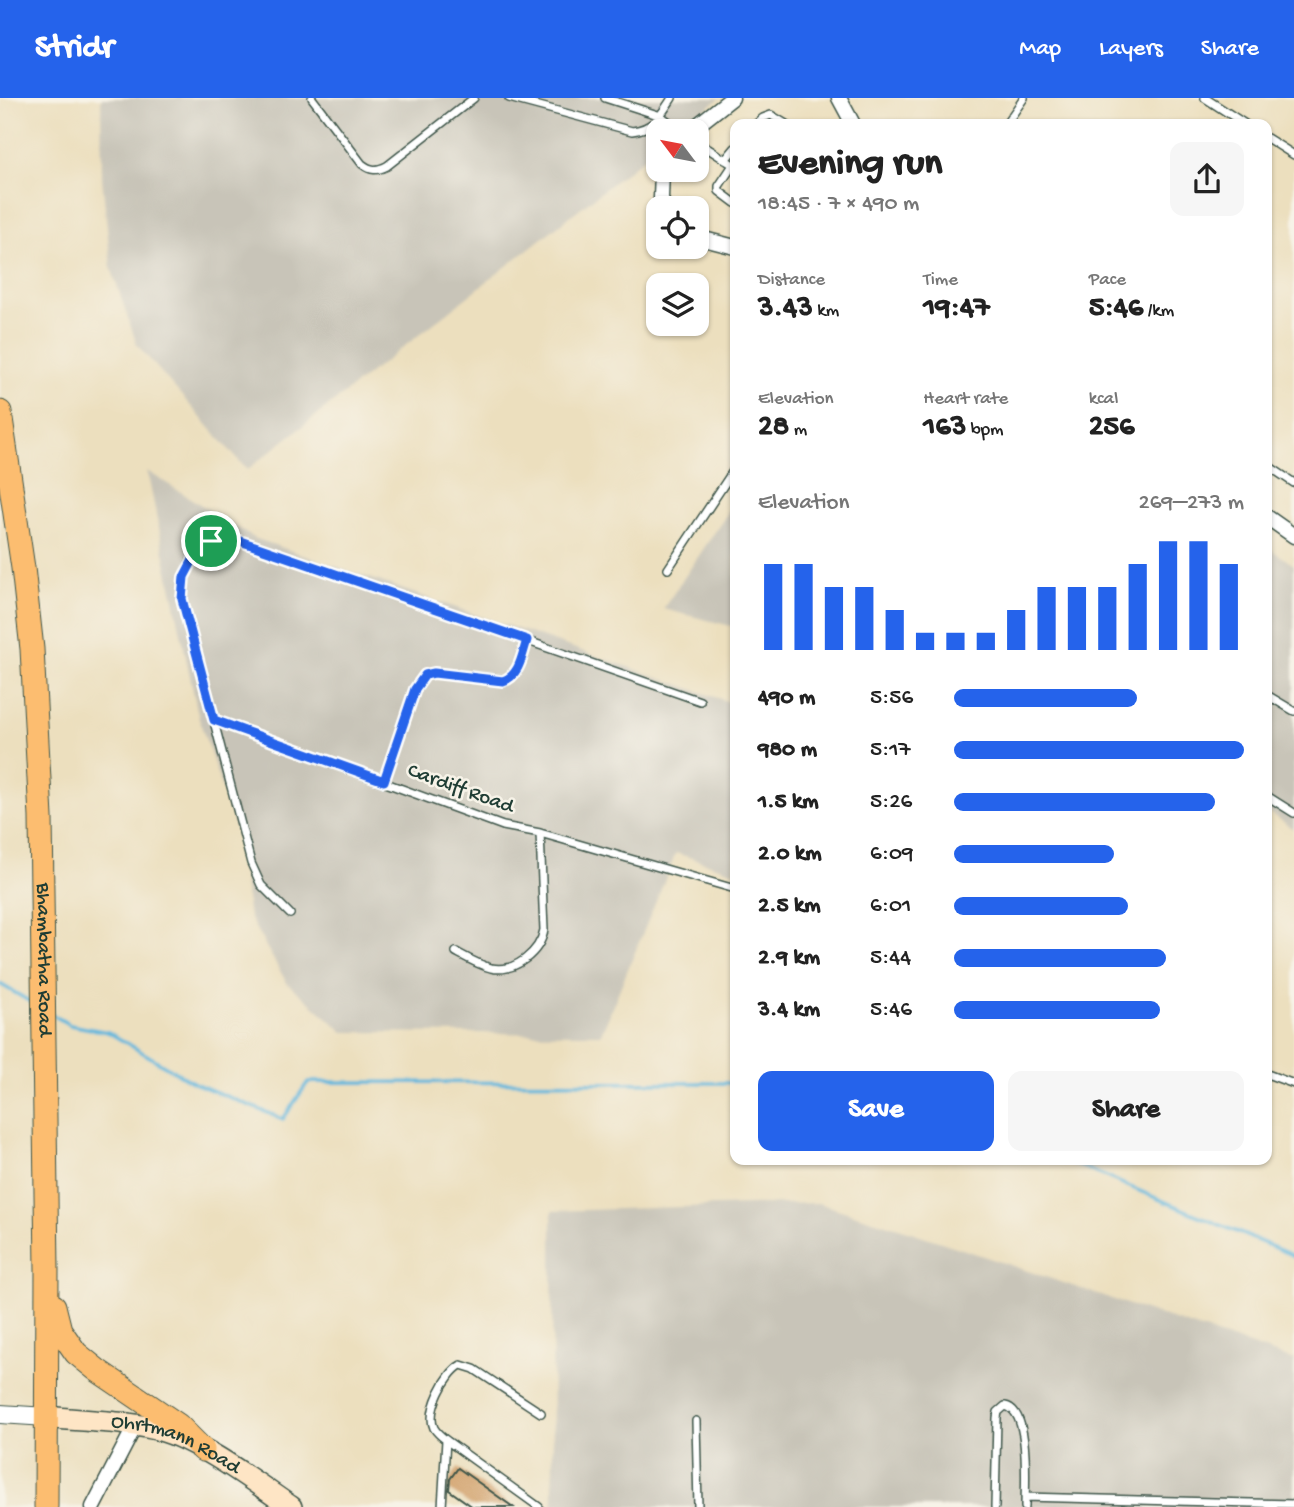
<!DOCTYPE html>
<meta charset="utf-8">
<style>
:root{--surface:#fff;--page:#f6f6f6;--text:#222;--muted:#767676;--accent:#2563eb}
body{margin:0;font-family:"Gochi Hand",sans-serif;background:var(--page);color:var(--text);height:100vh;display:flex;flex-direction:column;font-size:26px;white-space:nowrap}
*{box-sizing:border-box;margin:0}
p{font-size:23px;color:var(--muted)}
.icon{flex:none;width:38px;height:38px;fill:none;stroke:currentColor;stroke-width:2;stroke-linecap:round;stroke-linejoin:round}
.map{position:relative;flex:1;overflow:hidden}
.sheet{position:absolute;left:730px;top:21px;width:542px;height:1046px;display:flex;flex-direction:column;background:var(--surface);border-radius:14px;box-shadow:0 2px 5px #0004}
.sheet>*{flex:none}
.needle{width:46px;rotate:302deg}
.controls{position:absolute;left:646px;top:21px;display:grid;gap:14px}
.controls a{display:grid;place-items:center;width:63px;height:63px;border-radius:14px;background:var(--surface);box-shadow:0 2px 5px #0004;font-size:35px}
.pin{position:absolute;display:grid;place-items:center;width:60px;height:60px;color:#fff;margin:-30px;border:4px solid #fff;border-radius:50%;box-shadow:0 2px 7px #0007}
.round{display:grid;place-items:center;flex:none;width:74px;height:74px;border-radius:14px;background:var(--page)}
.summary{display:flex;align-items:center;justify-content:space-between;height:119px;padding:0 28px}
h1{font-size:38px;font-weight:800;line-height:52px}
.figures{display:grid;grid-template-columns:repeat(3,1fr);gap:10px;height:119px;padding:7px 28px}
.figures div{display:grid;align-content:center}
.figures b{font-size:30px;font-weight:800}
.figures small{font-size:19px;font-weight:400}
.figures p{font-size:19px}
.chart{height:196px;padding:14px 28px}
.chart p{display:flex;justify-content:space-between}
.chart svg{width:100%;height:126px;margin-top:7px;stroke:var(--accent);stroke-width:6}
.action{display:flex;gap:14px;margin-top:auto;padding:14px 28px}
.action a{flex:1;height:80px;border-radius:14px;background:var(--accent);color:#fff;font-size:28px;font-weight:800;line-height:80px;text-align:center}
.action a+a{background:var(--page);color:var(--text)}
ul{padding:0 28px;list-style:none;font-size:23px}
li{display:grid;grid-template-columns:112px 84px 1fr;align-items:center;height:52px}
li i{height:18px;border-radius:9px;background:var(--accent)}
header{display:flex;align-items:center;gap:42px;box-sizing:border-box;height:98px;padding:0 35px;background:var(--accent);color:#fff}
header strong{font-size:33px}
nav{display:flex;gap:38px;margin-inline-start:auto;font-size:24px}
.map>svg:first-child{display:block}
.industrial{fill:#c8c4b8}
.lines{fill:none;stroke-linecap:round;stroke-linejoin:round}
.stream{stroke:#61b7dd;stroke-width:3.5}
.building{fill:#d09d65}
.service-casing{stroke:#3e5549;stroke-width:10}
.minor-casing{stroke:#3e5549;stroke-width:17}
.tertiary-casing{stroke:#3e5549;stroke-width:20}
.secondary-casing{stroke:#3e5549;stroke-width:24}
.primary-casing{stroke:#3e5549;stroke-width:25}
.service{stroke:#fff;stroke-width:7}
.minor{stroke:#fff;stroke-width:14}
.tertiary{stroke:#fff;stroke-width:18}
.secondary{stroke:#fee5c5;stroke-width:21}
.primary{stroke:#fcbd6f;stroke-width:23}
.route-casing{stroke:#fff;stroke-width:14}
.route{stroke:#2563eb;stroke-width:9}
.labels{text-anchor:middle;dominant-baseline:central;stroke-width:5;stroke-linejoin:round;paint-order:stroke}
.street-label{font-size:21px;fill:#1f3d34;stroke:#f7f3e8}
</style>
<header>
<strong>Stridr</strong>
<nav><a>Map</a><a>Layers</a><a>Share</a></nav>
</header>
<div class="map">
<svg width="1294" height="1409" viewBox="0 0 1294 1409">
<rect width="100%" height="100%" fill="#f7f3e8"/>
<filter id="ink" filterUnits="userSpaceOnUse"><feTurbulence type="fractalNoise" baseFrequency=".0143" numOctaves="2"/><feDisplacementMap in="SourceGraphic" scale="14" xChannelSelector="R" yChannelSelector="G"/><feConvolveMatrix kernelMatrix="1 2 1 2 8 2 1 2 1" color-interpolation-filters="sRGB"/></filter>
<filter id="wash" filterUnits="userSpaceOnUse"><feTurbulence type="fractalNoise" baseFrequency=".00686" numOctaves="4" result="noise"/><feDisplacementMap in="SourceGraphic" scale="28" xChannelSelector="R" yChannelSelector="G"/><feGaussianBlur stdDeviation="1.57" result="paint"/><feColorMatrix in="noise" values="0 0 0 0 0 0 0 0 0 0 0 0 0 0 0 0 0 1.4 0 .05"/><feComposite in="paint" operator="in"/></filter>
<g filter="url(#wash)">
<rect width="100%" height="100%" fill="#ecdfbe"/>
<path class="industrial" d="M101,0H720L677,33H658V49L247,372L137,247L111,169L102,79Z
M147,373L254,440L732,605L735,598V774L676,755L601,936L344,934L287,885L249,819L237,736L199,621Z
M735,404V529L663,511Z
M1267,449L1294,467V731L1267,713Z
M818,1105L905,1132L1294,1262V1409H553L552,1113Z"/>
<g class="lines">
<path class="stream" d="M0,886L34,906
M53,917L70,927L108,934L194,985L283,1021L308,984L735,985
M1066,1062L1294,1158"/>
</g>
<g id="blocks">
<path class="building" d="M458,1370L513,1409H473L449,1392L450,1381Z"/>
</g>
</g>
<g filter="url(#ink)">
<use href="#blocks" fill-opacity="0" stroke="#3e5549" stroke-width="2"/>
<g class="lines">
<g class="service-casing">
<path id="service" d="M312,0L362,66C371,73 377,73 387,68L474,0
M509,0L632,33C654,31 661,17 672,0
M605,0L661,18L682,33
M1205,0L1245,26
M756,26L763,20L771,17L786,26
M1006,26L1024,0
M1267,40L1294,57
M696,43L735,68
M725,62L735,50
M733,67L719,88V93L735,105
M1267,367L1294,385
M668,471L735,370
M1267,597L1294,613
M214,622L503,728L540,735L735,791
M384,683L415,591L425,577L434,575L507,582L518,571L527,542
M1267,698L1294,715
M290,816L261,787L251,765L182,501C184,462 198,437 241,443L700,603
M456,854C467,860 479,867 491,870C515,875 540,854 544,832L540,735
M1267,976L1294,986
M696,1323L698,1409
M1025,1399L1294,1406
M442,1409L446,1342
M539,1409L446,1342C442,1339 437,1335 434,1330C426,1313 446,1275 461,1267L474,1271L541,1315
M995,1409L997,1320L998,1314L1005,1308C1031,1312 1025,1388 1025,1409"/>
</g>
<g class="minor-casing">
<path id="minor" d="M839,0L853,26
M690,33L732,0
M662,72L661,100L664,110
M696,139L735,149
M1267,419L1294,438
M93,1409L135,1328"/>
</g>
<g class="tertiary-casing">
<path id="tertiary" d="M0,1316L47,1319"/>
</g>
<g class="secondary-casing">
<g id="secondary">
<path id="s1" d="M47,1319C81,1323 128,1323 160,1332C200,1343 256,1385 291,1409"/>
</g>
</g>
<g class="primary-casing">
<g id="primary">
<path id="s2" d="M0,314L23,470L32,551L41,719L47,1171L46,1409"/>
<path d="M54,1208L60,1232L76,1255L97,1272L178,1327L203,1352"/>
</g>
</g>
<use href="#service" class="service"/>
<use href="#minor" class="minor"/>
<use href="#tertiary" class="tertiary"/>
<use href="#secondary" class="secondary"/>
<use href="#primary" class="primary"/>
</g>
</g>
<g class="lines" filter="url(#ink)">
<g class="route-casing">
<path id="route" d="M220,441L240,443L527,542C522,557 520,577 503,583L434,575L425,577L415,591L384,683L214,622L182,501L184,479L195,458L205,447Z"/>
</g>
<use href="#route" class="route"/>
</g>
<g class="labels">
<g class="street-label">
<text transform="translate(460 692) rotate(20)">Cardiff Road</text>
<text stroke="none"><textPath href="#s2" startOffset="550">Bhambatha Road</textPath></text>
<text stroke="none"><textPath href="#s1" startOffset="133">Ohrtmann Road</textPath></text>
</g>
</g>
</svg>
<div class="controls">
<a><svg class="needle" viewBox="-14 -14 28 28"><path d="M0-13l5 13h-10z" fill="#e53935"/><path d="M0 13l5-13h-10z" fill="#767676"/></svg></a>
<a><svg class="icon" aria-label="locate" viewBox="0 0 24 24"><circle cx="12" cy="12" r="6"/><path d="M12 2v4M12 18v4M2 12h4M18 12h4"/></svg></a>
<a><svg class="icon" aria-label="layers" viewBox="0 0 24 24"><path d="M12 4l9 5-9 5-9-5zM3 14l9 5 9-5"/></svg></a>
</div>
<div class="pin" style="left:211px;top:443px;background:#1e9e55"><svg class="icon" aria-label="arrive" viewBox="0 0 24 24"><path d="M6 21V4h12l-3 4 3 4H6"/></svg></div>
<section class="sheet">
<div class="summary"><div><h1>Evening run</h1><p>18:45 · 7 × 490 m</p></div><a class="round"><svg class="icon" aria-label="share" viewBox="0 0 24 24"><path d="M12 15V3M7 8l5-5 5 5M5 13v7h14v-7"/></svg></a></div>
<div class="figures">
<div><p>Distance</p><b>3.43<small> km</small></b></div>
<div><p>Time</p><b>19:47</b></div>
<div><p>Pace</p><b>5:46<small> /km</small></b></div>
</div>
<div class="figures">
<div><p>Elevation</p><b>28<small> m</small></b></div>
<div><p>Heart rate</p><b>163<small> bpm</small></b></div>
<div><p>kcal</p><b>256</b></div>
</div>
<div class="chart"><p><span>Elevation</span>269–273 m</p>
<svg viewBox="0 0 160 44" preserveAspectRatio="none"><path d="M5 44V14M15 44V14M25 44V22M35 44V22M45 44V30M55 44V38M65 44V38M75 44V38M85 44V30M95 44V22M105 44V22M115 44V22M125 44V14M135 44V6M145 44V6M155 44V14"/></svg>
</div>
<ul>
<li><b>490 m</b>5:56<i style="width:63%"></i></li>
<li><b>980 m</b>5:17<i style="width:100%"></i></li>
<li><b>1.5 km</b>5:26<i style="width:90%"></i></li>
<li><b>2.0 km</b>6:09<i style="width:55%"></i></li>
<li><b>2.5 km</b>6:01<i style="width:60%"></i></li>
<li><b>2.9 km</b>5:44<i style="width:73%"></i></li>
<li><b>3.4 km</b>5:46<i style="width:71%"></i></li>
</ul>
<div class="action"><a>Save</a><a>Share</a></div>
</section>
</div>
